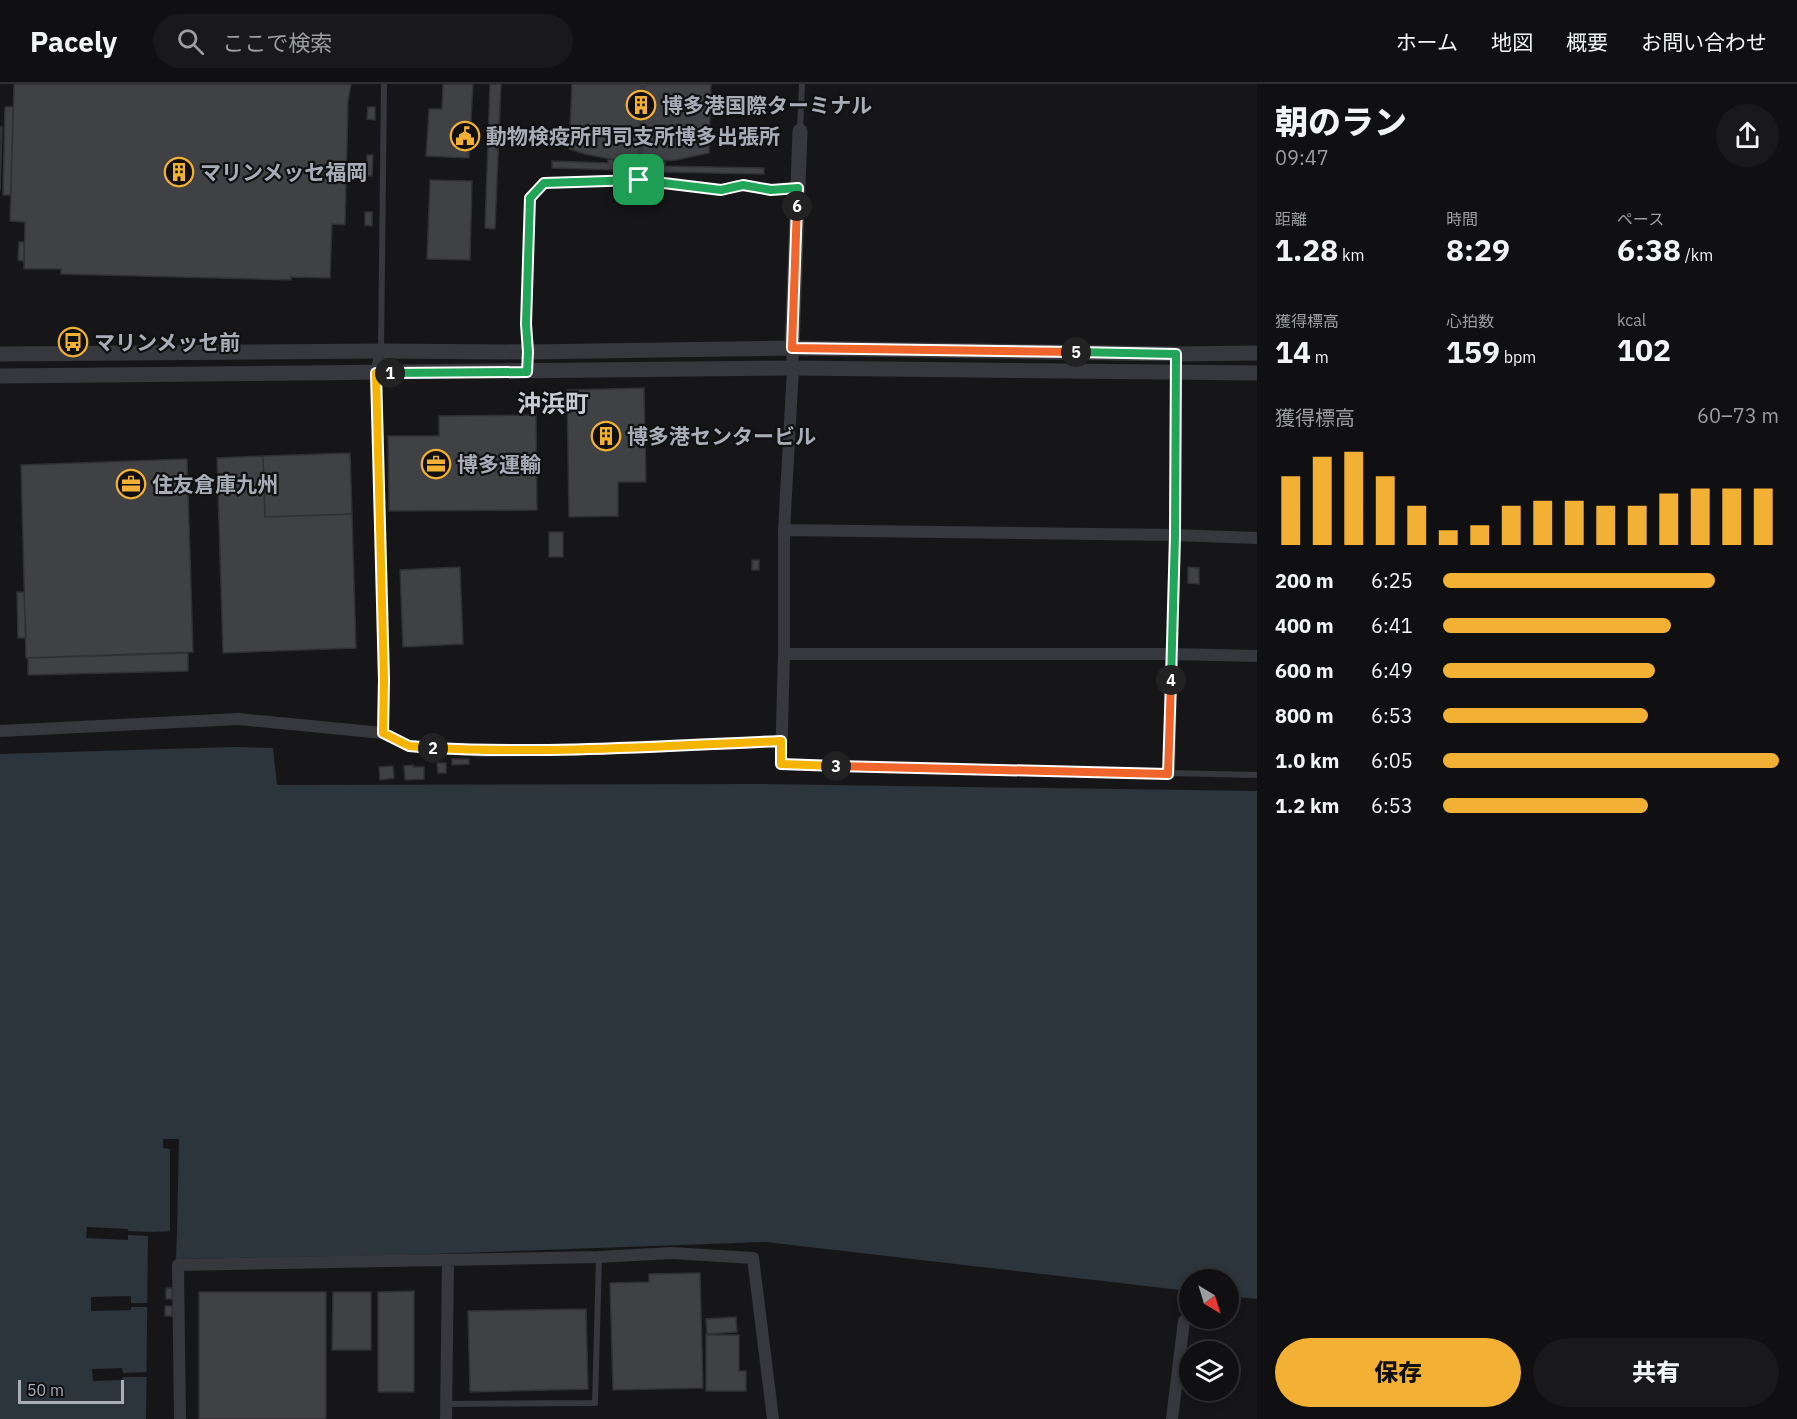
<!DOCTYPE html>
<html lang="ja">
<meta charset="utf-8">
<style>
:root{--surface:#101012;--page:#19191b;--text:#f1f3f6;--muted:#9c9d9f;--line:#303032;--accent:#f2b134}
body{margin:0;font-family:"IBM Plex Sans","Noto Sans JP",sans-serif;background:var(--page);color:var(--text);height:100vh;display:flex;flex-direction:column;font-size:22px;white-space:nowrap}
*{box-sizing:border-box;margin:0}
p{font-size:20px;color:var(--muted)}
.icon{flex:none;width:33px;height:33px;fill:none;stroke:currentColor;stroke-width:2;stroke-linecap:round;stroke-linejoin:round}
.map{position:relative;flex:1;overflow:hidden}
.drawer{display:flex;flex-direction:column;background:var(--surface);width:540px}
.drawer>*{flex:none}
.needle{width:39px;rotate:142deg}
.buttons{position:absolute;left:1179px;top:1185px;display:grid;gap:12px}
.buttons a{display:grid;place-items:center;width:60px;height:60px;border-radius:50%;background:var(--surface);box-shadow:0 3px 9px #0003,0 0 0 2px var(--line);font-size:30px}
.scale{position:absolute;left:18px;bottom:15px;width:106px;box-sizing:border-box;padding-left:6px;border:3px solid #a8adb8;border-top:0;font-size:16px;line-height:21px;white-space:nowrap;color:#a8adb8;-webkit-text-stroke:4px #111113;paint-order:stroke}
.pin{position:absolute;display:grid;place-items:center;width:51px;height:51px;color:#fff;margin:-26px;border-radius:12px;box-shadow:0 3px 9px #0006}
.km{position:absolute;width:30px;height:30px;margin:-15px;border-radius:50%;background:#222;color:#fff;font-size:16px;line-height:30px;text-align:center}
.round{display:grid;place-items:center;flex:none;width:63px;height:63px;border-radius:32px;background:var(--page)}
.head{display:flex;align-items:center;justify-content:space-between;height:102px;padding:0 18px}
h1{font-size:33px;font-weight:800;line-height:45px}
.stats{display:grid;grid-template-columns:repeat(3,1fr);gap:9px;height:102px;padding:6px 18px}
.stats div{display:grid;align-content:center}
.stats b{font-size:30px;font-weight:800}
.stats small{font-size:16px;font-weight:400}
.stats p{font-size:16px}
.chart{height:168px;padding:12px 18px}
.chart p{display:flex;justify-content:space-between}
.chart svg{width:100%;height:108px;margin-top:6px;stroke:var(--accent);stroke-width:6}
.action{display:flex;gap:12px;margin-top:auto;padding:12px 18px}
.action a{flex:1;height:69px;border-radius:36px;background:var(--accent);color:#111;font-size:24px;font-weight:800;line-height:69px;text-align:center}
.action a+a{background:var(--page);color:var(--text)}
ul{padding:0 18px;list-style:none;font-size:20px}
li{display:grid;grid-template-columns:96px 72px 1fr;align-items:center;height:45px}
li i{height:15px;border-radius:8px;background:var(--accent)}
header{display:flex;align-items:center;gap:36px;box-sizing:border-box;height:84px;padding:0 30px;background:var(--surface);border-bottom:2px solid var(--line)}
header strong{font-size:28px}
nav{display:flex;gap:33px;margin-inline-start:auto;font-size:21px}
.search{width:420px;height:54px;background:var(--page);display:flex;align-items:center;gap:15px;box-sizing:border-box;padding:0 21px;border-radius:33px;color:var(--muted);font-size:22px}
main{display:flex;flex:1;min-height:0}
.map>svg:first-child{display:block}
.water{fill:#2c353c}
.pier{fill:#161618}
.building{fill:#404145;stroke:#303034;stroke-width:1.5}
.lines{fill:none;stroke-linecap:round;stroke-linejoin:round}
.service{stroke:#37383d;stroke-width:6}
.minor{stroke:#37383d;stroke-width:12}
.tertiary{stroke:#37383d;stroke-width:15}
.split-1-casing{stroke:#fff;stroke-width:12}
.split-2-casing{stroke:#fff;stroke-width:12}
.split-3-casing{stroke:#fff;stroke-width:12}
.split-4-casing{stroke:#fff;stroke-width:12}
.split-5-casing{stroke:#fff;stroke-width:12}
.split-6-casing{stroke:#fff;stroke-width:12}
.split-7-casing{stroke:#fff;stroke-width:12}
.split-1{stroke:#22a559;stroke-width:8}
.split-2{stroke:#f5b400;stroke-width:8}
.split-3{stroke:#f5b400;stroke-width:8}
.split-4{stroke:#f0652b;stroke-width:8}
.split-5{stroke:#22a559;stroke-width:8}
.split-6{stroke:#f0652b;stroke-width:8}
.split-7{stroke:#22a559;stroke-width:8}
.labels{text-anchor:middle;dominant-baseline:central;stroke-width:4.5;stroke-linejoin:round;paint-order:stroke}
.poi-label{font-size:21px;font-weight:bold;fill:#a8adb8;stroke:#111113;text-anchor:start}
.quarter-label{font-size:24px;font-weight:bold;fill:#c9ccd4;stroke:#111113}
</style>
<header>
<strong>Pacely</strong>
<div class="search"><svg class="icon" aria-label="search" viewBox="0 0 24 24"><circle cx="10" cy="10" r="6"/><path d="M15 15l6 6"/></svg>ここで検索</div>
<nav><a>ホーム</a><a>地図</a><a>概要</a><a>お問い合わせ</a></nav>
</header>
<main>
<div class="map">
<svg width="1257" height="1335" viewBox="0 0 1257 1335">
<rect width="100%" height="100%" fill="#161618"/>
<path class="water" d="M233,663L273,664L277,701L761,700L1257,707V1215L1229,1212L1228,1196H1190L1189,1207L766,1158L404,1171L176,1175L177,1147L148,1148L146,1335H0V670Z"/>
<path class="pier" d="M163,1055H179L177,1147H170V1065L163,1064Z
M87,1143L128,1145V1147L149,1148V1152L128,1151V1156L86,1154Z
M131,1212V1219H148L149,1223H131V1226L91,1227V1213Z
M122,1284L123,1289L149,1288V1293H123L122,1296L93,1297L92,1285Z"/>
<path class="building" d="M14,0H351L348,17L345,141L332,140L330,194L291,193V196L61,190V185H24L25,138L10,137Z
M443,0H473L469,74L426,72L429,25H442Z
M490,0H501L495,145L485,144Z
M572,0H711L709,69L677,76L647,78L615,76L585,70L569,65Z
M5,23H13L11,111H3Z
M368,23H375V36L367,35Z
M0,43H2L0,106Z
M367,71H373L372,92H366Z
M608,75L615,76V86L552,84V77L608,79Z
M658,78H665V82L764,84V90L658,88Z
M430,96L472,97L470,176L427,175Z
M365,128H372V142L365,141Z
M19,158H24V177L18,176Z
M644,304L646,398H618V432L569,433L567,306Z
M536,331L537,426L389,427L388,352H439V332Z
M350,369L352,430L265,433L263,372Z
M263,372L265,433L352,430L356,564L223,569L217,374Z
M187,375L193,568L26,574L21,381Z
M549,448H563V473H549Z
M752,476H759V486H752Z
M460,483L463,560L403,563L400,486Z
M1188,483L1199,484V500L1188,499Z
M17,508H24L26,554H18Z
M188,569V587L28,591V574Z
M452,675H469V680L452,681Z
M437,679H446V689H438Z
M413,681V683H424V695L405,696L404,682Z
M393,682L394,694L380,696L379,683Z
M700,1189L703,1304L613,1306L610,1199L649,1198V1190Z
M166,1204H172V1215H166Z
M414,1207V1308H378V1208Z
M199,1208H326V1335H199Z
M333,1208H371V1266H332Z
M165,1222H172V1232H165Z
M586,1225L588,1305L470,1308L468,1227Z
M736,1233L737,1248L707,1250L706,1235Z
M706,1251H739V1287H746V1307H706Z"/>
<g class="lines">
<path class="service" d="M800,47L802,0
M639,96L643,0
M381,267L384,0
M527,285L528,268L526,240L530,114L544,99L639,96L721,106L743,101L771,106L797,104
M781,680L1257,691
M446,1320L595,1319L599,1173"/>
<path class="minor" d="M381,267L376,289L377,317L384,596L383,649
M784,446L1175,451L1257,454
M784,570H1172L1257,572
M0,647L238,635L383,649L409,662L483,667L586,665L781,657
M781,680L784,570V446L793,284L792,264
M1169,690L1175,451L1176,270
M180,1335L178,1181L599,1173L672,1169L753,1174L773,1335
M446,1335L448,1177
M1172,1335L1184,1237"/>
<path class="tertiary" d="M792,264L800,47
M0,270L381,267L528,268L792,264L1176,270L1257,269
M0,292L793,284L1257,289"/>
</g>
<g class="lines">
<g class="split-1-casing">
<path id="split-1" d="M390,289L527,288L528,268L526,240L530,114L544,99L639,96"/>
</g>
<g class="split-2-casing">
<path id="split-2" d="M390,289H376L384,596L383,649L409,662L433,664"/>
</g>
<g class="split-3-casing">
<path id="split-3" d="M433,664C549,670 665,662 781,657V680L836,682"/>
</g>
<g class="split-4-casing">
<path id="split-4" d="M836,682L1168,690L1171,596"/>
</g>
<g class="split-5-casing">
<path id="split-5" d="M1076,268L1176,270L1175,452L1171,596"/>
</g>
<g class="split-6-casing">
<path id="split-6" d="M797,122L792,264L1076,268"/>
</g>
<g class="split-7-casing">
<path id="split-7" d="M639,96L721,106L743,101L771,106L798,104L797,122"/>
</g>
<use href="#split-1" class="split-1"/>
<use href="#split-2" class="split-2"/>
<use href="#split-3" class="split-3"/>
<use href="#split-4" class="split-4"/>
<use href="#split-5" class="split-5"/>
<use href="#split-6" class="split-6"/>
<use href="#split-7" class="split-7"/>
</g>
<defs>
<g id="building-ring" transform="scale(1.5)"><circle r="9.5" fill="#111113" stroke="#f2b134" stroke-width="1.5"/><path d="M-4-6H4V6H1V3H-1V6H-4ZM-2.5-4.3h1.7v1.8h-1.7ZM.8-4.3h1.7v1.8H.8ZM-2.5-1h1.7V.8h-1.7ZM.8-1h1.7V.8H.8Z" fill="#f2b134"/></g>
<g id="civic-ring" transform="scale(1.5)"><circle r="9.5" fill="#111113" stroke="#f2b134" stroke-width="1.5"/><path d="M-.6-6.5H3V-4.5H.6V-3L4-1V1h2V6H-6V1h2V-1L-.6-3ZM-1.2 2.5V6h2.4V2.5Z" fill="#f2b134"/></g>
<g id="bus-ring" transform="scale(1.5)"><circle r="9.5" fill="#111113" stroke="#f2b134" stroke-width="1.5"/><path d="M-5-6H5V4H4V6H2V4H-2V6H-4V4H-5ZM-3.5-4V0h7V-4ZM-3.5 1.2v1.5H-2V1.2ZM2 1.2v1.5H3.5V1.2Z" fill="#f2b134"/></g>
<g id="office-ring" transform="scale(1.5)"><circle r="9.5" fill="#111113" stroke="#f2b134" stroke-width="1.5"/><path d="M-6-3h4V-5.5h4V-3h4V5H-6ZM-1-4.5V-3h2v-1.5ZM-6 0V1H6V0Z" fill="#f2b134"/></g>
</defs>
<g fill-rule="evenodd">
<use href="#building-ring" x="641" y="21"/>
<use href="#civic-ring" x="465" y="52"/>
<use href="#building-ring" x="179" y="88"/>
<use href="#bus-ring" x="73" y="258"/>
<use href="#building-ring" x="606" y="352"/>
<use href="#office-ring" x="436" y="380"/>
<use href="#office-ring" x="131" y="400"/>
</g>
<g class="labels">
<g class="poi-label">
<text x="662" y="21">博多港国際ターミナル</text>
<text x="486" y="52">動物検疫所門司支所博多出張所</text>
<text x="200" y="88">マリンメッセ福岡</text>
<text x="94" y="258">マリンメッセ前</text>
<text x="627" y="352">博多港センタービル</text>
<text x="457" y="380">博多運輸</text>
<text x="152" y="400">住友倉庫九州</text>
</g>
<g class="quarter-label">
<text x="553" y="319">沖浜町</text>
</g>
</g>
</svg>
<div class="buttons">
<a><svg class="needle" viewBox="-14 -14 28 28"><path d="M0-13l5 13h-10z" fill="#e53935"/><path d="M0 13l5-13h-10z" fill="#9c9d9f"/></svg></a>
<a><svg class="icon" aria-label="layers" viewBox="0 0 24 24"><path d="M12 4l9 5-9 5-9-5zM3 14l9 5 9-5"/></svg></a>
</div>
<div class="scale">50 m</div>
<div class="pin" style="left:639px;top:96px;background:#1e9e55"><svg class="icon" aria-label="arrive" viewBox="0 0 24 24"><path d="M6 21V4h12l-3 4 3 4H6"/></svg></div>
<b class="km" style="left:390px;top:289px">1</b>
<b class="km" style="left:433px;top:664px">2</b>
<b class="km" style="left:836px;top:682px">3</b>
<b class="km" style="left:1171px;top:596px">4</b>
<b class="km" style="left:1076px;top:268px">5</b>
<b class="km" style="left:797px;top:122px">6</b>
</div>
<section class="drawer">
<div class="head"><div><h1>朝のラン</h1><p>09:47</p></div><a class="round"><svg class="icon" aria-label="share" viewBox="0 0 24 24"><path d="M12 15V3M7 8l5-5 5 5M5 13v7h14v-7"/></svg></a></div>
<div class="stats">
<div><p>距離</p><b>1.28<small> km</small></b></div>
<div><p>時間</p><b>8:29</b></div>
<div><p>ペース</p><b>6:38<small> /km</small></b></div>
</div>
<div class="stats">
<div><p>獲得標高</p><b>14<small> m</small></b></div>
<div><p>心拍数</p><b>159<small> bpm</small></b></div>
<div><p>kcal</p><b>102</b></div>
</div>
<div class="chart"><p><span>獲得標高</span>60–73 m</p>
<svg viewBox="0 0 160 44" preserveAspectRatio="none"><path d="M5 44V16M15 44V8M25 44V6M35 44V16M45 44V28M55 44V38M65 44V36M75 44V28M85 44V26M95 44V26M105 44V28M115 44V28M125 44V23M135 44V21M145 44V21M155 44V21"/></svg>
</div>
<ul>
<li><b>200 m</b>6:25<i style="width:81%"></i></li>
<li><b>400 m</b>6:41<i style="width:68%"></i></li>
<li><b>600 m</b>6:49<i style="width:63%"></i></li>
<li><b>800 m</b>6:53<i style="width:61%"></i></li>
<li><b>1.0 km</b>6:05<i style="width:100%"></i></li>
<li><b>1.2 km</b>6:53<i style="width:61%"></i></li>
</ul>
<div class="action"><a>保存</a><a>共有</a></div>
</section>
</main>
